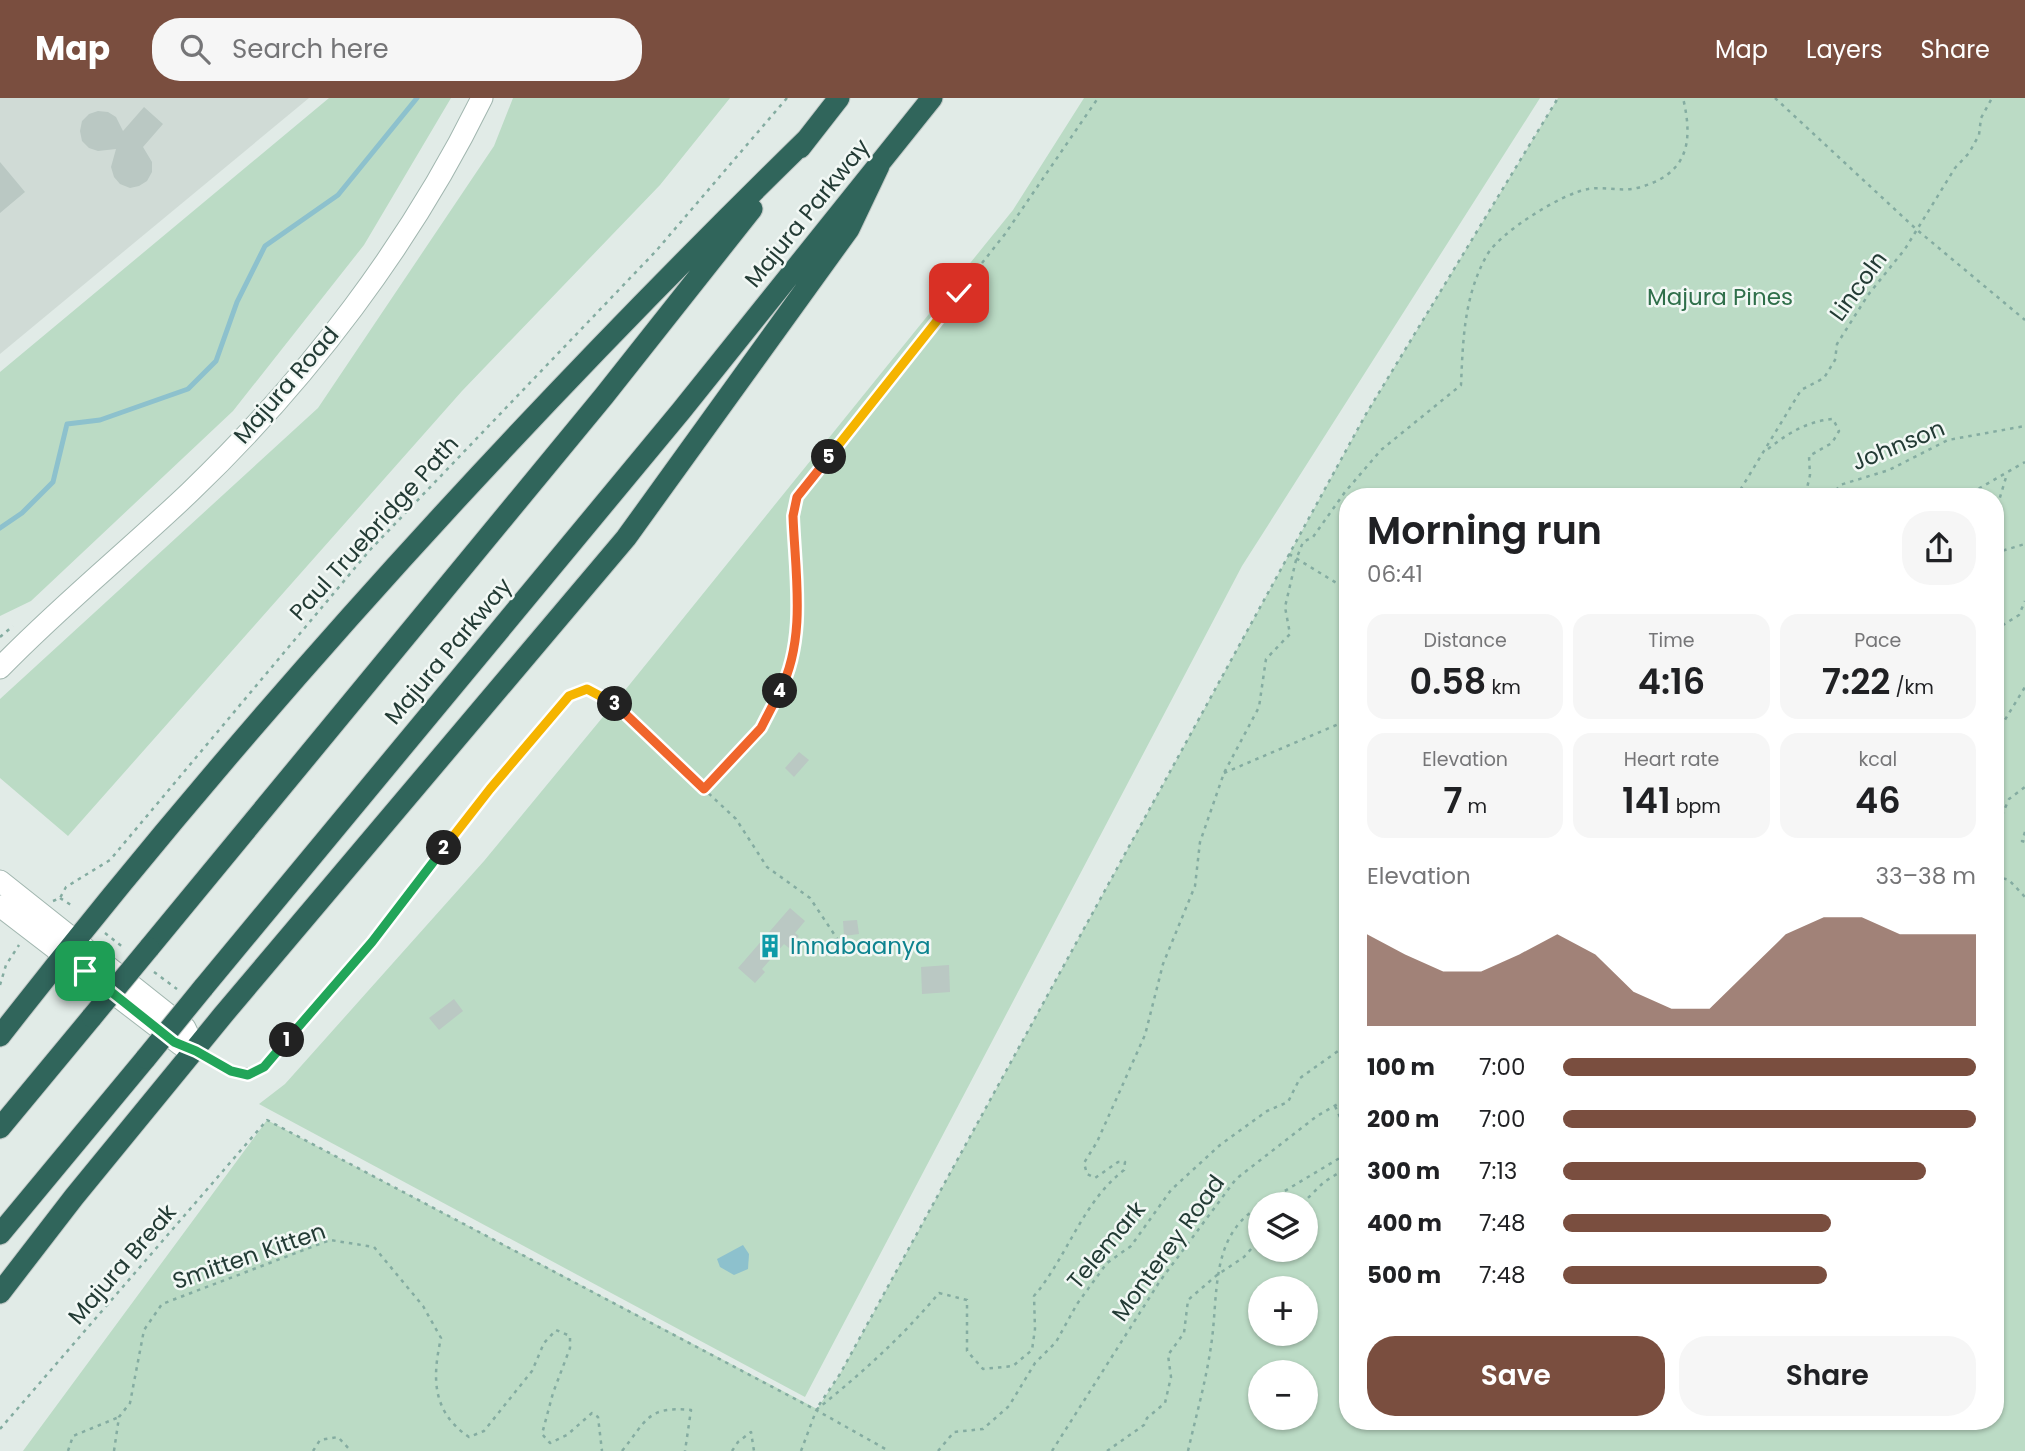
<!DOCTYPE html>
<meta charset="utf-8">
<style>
:root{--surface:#fff;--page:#f6f6f6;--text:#202124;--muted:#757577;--accent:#7a4e3f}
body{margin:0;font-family:Poppins,sans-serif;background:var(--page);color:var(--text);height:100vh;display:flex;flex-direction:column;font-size:26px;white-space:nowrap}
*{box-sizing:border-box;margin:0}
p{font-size:23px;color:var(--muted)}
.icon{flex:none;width:38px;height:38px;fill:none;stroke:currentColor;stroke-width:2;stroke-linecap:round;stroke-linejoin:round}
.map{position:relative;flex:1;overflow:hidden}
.panel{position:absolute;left:1339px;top:390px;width:665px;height:942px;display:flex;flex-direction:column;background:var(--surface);border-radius:28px;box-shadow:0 2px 5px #0004}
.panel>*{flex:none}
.fabs{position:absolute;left:1248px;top:1094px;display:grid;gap:14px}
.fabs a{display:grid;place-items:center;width:70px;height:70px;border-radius:50%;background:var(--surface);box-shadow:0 2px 5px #0004;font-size:35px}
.pin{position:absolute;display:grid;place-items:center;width:60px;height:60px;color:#fff;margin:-30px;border-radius:14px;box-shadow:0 4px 10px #0006}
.km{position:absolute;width:35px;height:35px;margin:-18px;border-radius:50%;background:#222;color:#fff;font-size:19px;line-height:35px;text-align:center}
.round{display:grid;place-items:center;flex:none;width:74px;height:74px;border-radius:28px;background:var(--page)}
.headline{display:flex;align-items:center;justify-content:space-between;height:119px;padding:0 28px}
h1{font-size:38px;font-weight:600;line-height:52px}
.metrics{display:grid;grid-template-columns:repeat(3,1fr);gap:10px;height:119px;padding:7px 28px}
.metrics div{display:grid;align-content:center;border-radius:18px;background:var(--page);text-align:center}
.metrics b{font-size:35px;font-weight:600}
.metrics small{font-size:19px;font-weight:400}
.metrics p{font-size:19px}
.chart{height:196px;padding:14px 28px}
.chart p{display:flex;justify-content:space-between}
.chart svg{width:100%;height:126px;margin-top:7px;fill:var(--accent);opacity:.7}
.primary-button{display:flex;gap:14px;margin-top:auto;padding:14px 28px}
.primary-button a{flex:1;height:80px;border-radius:28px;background:var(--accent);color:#fff;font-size:28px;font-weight:600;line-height:80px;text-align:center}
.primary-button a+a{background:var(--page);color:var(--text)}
ul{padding:0 28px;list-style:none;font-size:23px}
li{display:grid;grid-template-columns:112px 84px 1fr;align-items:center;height:52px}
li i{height:18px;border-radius:9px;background:var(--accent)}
header{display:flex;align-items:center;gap:42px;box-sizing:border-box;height:98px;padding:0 35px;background:var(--accent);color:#fff}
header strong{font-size:33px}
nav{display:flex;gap:38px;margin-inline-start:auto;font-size:24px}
.search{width:490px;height:63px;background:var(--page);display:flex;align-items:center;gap:18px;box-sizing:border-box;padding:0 24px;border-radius:28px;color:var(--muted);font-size:26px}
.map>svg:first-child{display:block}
.built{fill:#d0dbd6}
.green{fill:#bbdbc5;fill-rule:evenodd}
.water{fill:#8dc1cd}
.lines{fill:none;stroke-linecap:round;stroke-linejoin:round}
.stream{stroke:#8dc1cd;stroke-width:5}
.building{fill:#bac8c3}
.service-casing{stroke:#a4b3ae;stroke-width:10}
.secondary-casing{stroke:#a1b6af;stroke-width:23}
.motorway-casing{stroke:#c1c8c6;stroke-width:23}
.path{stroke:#84aca1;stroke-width:2.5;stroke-dasharray:3.5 5;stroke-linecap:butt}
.service{stroke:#fff;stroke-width:8}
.secondary{stroke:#fff;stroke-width:21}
.motorway{stroke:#30655b;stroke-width:21}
.motorway-bridge-casing{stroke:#c1c8c6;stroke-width:23;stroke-linecap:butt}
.motorway-bridge{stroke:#30655b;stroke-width:21}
.split-1-casing{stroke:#fff;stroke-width:14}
.split-2-casing{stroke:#fff;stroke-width:14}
.split-3-casing{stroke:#fff;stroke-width:14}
.split-4-casing{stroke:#fff;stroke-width:14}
.split-5-casing{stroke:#fff;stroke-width:14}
.split-6-casing{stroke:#fff;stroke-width:14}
.split-1{stroke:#22a559;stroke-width:9}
.split-2{stroke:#22a559;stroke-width:9}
.split-3{stroke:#f5b400;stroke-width:9}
.split-4{stroke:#f0652b;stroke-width:9}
.split-5{stroke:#f0652b;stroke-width:9}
.split-6{stroke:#f5b400;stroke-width:9}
.labels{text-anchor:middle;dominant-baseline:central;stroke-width:5;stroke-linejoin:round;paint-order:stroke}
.street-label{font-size:23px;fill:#233b35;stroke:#f2f8f5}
.park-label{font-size:23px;fill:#2f6f4a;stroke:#f2f8f5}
.culture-label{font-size:23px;fill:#0d838f;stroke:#f2f8f5;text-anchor:start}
</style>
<header>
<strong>Map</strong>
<div class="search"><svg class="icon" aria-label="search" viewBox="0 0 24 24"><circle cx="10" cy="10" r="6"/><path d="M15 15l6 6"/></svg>Search here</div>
<nav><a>Map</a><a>Layers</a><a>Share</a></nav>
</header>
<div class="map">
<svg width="2025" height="1353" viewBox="0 0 2025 1353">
<rect width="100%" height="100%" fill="#e1ebe7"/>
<path class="built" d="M0,0H309L0,256Z"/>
<path class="green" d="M329,0H451L364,147L233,313L31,503L0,518V274Z
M513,0H730L660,87L462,293L68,738L0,680V601L318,310L494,48Z
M1084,0H1540L1242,468L805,1299L259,1006L285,986L484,763L626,591L1013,112Z
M1558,0H2025V1353H23L267,1022L817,1311L840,1276L1366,316ZM1348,399H1995V1323H1348ZM1260,1106H1306V1152H1260ZM1306,1190V1236H1260V1190ZM1306,1274V1320H1260V1274Z"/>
<path class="water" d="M743,1147L749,1156L748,1171L734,1177L720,1169L717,1161Z"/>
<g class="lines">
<path class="stream" d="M0,430L22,415L53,384L67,326L100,322L188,291L216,263L237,204L265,148L338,97L417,0"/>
</g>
<path class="building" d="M144,9L163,26L143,49L152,64V74L147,83L139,88L130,90L120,86L114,79L111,69L116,51L98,53L89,50L82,43L80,33L82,23L89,16L98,13L108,14L116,19L123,33Z
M0,64L25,94L0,115Z
M799,654L809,662L794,679L785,670Z
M790,810L805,823L795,835L799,838L789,850L784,846L762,871L765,874L755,885L738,870Z
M857,822L859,836L844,838L843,823Z
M949,867L950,894L922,896L921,869Z
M454,901L463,913L439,932L429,920Z"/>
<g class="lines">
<g class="service-casing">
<path id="service" d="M198,954C224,969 234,983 264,969L372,844L490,690L569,598L587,591L611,601L650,641"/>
</g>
<g class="secondary-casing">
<path id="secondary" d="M0,570C60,508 127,454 190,394C307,282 411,145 482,0
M0,783L185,930L196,953
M0,808L181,947"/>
</g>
<g class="motorway-casing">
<path id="motorway" d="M800,50L839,0
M149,850L604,298L752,111
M203,890L681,313L932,0
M0,938C247,621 520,322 807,41
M0,1030L92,919
M0,1136L146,960
M0,1195L74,1099L223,917L626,440L849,131L879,68"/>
</g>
<path class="path" d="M1775,0L1916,131L2025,222
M1768,351C1788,335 1808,323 1833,321L1839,333L1832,345L1809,358L1810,377L1805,399
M1736,399L1801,292L1824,280L1835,262L1837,246L1868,197L1905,151L1955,70L1969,55L1979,37L1981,20L1992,0
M1831,399L1840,387L1889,372L1948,342L2025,328
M1964,399L2025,364
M1995,416L2007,376
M1995,455L2025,446
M1289,456L1348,492
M1995,532L2019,517L2025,503
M0,539L13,528
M1995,645L2003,625L2025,589
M659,649L736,721L767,769L810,800L838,842
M1224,675L1348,622
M704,691L761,630L786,581L797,535L793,418L797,399L1005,136L1098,0
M1995,733L2009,701L2025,689
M2025,734L2022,743L2025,744
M1995,778L2009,782L2025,799
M60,800L71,807
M53,803L60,800L66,789L110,762L370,452L656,153L787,0
M105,835L124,850
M154,874L177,891
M0,887L6,867L19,847
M1335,1008L1348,1037
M1263,1106L1348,1055
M1302,1106L1324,1084L1348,1069
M819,1307L840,1276L1366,316L1558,0
M816,1312C861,1276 902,1239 939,1195L967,1202V1253L983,1271L1013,1268L1032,1252L1035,1231L1034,1198C1068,1158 1081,1106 1124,1072L1125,1064H1118L1095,1080L1087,1076L1084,1065L1097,1044L1145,937L1163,866L1195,788L1200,744L1224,675L1259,609L1266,561L1290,536L1285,509L1296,462L1303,444L1313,439L1345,394L1381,352L1461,287C1463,241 1464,198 1487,157C1500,134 1563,95 1588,91C1604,88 1622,94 1637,90C1687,77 1694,46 1683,0
M0,1331L267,1022L816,1312L889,1353
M68,1353L73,1338L119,1319
M114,1353L119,1319L130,1305L144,1232L162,1206L330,1142L374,1149L423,1208L441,1240C432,1280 432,1314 469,1339L484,1333L532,1273L544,1245L556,1232L570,1238V1250L553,1295L542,1336L550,1345L567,1337L592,1315L598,1319L602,1353
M313,1353L320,1342L338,1339L351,1353
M622,1353C647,1322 647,1308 691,1312L685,1353
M732,1353L738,1344L751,1334L754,1353
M801,1353L816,1313
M938,1353L954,1334L983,1331L1009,1308L1035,1265L1056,1244L1077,1206L1107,1165L1131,1148L1171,1092L1220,1047L1267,1013L1288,1004L1300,980L1348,946
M1052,1353L1160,1183L1236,1081L1317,1018L1348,1000
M1107,1353L1144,1327L1147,1320L1165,1305L1171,1279L1168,1257L1184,1235L1188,1202L1217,1177L1244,1159L1260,1141
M1188,1353C1196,1318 1206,1283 1211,1248C1219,1197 1209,1138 1260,1108"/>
<use href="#service" class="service"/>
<use href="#secondary" class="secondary"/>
<use href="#motorway" class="motorway"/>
<g class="motorway-bridge-casing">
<path id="motorway-bridge" d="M92,919L149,850
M146,960L203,890"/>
</g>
<use href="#motorway-bridge" class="motorway-bridge"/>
</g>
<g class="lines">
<g class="split-1-casing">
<path id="split-1" d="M85,873L174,944L196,953L231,973L248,977L264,969L287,942"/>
</g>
<g class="split-2-casing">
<path id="split-2" d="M287,942L372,844L444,750"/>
</g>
<g class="split-3-casing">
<path id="split-3" d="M444,750L490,691L569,598L587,591L615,606"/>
</g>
<g class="split-4-casing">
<path id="split-4" d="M615,606L704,691L761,630L780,593"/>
</g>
<g class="split-5-casing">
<path id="split-5" d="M780,593C807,540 795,474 793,418L797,399L829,359"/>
</g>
<g class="split-6-casing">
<path id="split-6" d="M829,359L959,195"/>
</g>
<use href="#split-1" class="split-1"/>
<use href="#split-2" class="split-2"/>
<use href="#split-3" class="split-3"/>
<use href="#split-4" class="split-4"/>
<use href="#split-5" class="split-5"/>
<use href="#split-6" class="split-6"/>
</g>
<defs>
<g id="building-bare" transform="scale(1.89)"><path d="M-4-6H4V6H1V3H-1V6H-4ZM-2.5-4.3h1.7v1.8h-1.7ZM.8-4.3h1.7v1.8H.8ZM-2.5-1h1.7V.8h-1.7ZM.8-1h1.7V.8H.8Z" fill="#0f9aa8" stroke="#f2f8f5" stroke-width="2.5" paint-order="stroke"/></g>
</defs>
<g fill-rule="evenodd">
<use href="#building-bare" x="770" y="848"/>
</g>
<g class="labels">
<g class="street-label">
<text transform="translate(807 115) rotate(-51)">Majura Parkway</text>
<text transform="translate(1858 188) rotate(-54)">Lincoln</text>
<text transform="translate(286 287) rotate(-49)">Majura Road</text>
<text transform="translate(1898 347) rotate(-22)">Johnson</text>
<text transform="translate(374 430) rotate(-48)">Paul Truebridge Path</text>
<text transform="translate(448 553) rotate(-50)">Majura Parkway</text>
<text transform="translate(1106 1147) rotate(-50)">Telemark</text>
<text transform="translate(1168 1150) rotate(-54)">Monterey Road</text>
<text transform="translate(249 1158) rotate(-19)">Smitten Kitten</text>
<text transform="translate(122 1166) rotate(-49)">Majura Break</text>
</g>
<g class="park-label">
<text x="1720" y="199">Majura Pines</text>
</g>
<g class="culture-label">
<text x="790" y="848">Innabaanya</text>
</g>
</g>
</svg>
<div class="fabs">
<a><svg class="icon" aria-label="layers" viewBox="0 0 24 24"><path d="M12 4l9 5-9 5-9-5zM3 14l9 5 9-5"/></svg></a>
<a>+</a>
<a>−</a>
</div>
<div class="pin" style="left:85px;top:873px;background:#1e9e55"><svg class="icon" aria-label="arrive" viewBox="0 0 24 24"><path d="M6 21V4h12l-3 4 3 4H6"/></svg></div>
<div class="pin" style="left:959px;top:195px;background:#d93025"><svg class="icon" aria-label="check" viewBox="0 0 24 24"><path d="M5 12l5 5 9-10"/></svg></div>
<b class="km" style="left:287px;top:942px">1</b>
<b class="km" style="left:444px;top:750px">2</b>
<b class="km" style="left:615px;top:606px">3</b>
<b class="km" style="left:780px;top:593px">4</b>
<b class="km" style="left:829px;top:359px">5</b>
<section class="panel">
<div class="headline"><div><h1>Morning run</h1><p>06:41</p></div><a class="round"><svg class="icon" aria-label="share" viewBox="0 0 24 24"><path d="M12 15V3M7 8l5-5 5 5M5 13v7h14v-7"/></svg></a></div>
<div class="metrics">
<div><p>Distance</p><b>0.58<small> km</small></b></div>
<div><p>Time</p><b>4:16</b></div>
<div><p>Pace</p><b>7:22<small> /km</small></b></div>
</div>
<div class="metrics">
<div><p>Elevation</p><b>7<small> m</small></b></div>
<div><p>Heart rate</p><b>141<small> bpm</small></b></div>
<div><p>kcal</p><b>46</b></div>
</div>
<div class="chart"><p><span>Elevation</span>33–38 m</p>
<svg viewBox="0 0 160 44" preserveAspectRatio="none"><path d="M0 44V12L10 19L20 25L30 25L40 19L50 12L60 19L70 32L80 38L90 38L100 25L110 12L120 6L130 6L140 12L150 12L160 12V44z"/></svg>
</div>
<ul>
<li><b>100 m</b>7:00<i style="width:100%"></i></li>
<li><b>200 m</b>7:00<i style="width:100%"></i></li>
<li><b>300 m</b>7:13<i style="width:88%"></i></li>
<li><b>400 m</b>7:48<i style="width:65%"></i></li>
<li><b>500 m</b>7:48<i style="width:64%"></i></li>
</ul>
<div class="primary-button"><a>Save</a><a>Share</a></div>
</section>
</div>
